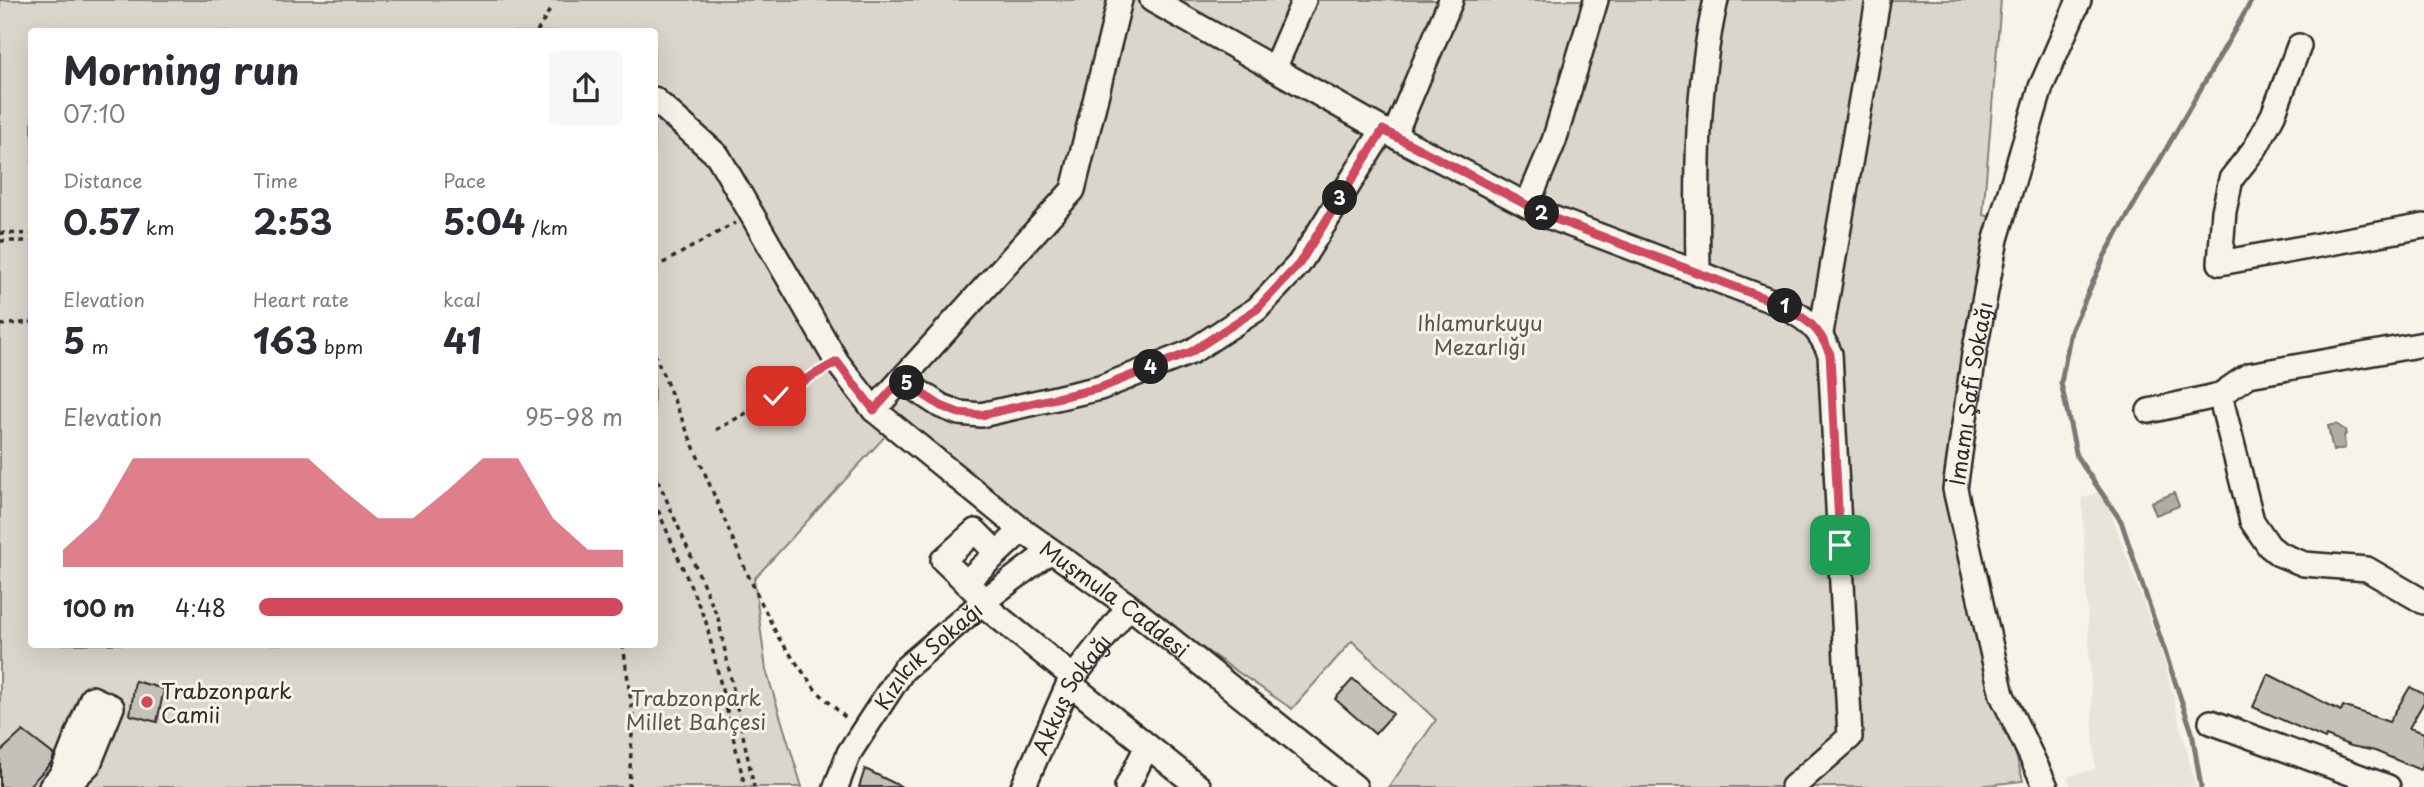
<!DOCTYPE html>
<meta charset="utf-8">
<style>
:root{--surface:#fff;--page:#f7f7f7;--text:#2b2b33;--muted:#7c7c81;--accent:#d1495b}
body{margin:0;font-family:"Playpen Sans",sans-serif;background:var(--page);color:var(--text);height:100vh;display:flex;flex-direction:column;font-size:26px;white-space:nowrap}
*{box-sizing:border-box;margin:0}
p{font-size:23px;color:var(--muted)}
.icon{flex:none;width:38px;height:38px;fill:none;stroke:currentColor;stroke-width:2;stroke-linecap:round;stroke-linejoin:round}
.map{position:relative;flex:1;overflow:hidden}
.sheet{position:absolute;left:28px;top:28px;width:630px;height:620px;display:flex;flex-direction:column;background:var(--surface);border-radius:7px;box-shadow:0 7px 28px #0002}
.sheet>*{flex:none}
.pin{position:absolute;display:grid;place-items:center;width:60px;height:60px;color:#fff;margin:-30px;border-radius:14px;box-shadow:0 4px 10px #0006}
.km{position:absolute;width:35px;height:35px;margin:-18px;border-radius:50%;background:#222;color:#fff;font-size:19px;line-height:35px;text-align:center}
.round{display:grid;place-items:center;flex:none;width:74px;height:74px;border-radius:7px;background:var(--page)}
.headline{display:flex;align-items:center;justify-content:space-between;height:119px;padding:0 35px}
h1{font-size:38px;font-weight:700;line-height:52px}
.stats{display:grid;grid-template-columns:repeat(3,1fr);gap:10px;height:119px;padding:7px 35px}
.stats div{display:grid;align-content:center}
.stats b{font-size:35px;font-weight:700}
.stats small{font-size:19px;font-weight:400}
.stats p{font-size:19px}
.chart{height:196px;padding:14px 35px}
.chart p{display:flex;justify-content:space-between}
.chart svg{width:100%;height:126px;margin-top:7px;fill:var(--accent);opacity:.7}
ul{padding:0 35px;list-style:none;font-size:23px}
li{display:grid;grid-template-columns:112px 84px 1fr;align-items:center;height:52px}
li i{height:18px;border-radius:9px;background:var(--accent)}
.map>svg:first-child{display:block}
.built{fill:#e8e4da}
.green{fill:#dad6cc;stroke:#82807c;stroke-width:2;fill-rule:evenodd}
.water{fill:#afaca4;stroke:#7a7874;stroke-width:2}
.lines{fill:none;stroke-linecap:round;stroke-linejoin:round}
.stream{stroke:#7a7874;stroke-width:5}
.building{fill:#c4c1b9;stroke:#2b2b2b;stroke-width:2}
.minor-casing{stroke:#2b2b2b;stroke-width:28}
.path{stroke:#2b2b2b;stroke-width:3.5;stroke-dasharray:5 5;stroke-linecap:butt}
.minor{stroke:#f7f3e8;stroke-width:23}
.route-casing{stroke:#fff;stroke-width:14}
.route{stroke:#d1495b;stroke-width:9}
.poi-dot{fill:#d1495b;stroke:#f7f3e8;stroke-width:2.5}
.labels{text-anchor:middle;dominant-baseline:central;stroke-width:6;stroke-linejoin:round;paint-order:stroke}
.park-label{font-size:21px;fill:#575653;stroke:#f7f3e8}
.street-label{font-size:21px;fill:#2b2b2b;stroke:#f7f3e8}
.poi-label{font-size:21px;fill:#2b2b2b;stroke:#f7f3e8;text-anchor:start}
</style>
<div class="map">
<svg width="2424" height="787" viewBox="0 0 2424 787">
<rect width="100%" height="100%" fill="#f7f3e8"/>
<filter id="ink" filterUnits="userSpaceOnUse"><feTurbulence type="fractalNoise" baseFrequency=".0143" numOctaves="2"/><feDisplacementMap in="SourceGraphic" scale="14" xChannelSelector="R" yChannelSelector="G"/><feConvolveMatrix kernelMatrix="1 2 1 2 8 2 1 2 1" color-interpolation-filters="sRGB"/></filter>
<g filter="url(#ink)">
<path class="built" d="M2103,491L2163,657L2196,787H2071L2067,777L2095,769L2082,498Z"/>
<path class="green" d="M0,0H2001L1983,215L1999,218L1954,399L1976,610L2023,781L1970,787H1389L1436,720L1352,641L1292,709L888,433L754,579L766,670L802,787H0ZM32,32H654V644H32Z"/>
<path class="water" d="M2336,424L2345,430L2346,434L2344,436L2345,448L2333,451L2328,426Z
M2174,493L2179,506L2156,515L2151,502Z"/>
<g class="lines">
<path class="stream" d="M2201,787L2192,732L2121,521L2077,457L2061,383L2071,331L2105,255L2252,0"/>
</g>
<path class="building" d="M2268,674L2341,711L2343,706L2389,722L2410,687L2424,694V702L2409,728L2424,733V761L2420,770L2375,751L2351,746L2326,736L2325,739L2253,707Z
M1353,679L1393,714L1375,734L1335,699Z
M135,681L164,689L157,722L130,715Z
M23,731L54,755L52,762L28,787H0V752Z
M865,769L902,787H859Z"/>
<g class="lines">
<g class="minor-casing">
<g id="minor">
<path d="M1152,0L1383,130L1550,217L1780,304C1806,319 1818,325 1830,354L1850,737L1793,787"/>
<path d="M2299,46L2273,115L2256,147L2231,179L2224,211L2220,263L2424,226"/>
<path d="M1274,69L1304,0"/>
<path id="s1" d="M654,99L718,156L837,362L874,410L1022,530L1129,606L1355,787"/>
<path d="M1394,136L1451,0"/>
<path d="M1527,205L1554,141L1596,0"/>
<path d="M1698,274C1697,181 1695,91 1716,0"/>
<path d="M1821,333L1878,0"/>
<path d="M901,380L941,406L959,413L981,415L1100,388L1191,352L1257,309L1299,264L1383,130"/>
<path d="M2220,395L2252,521L2269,546L2279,554L2304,564L2367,569L2424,602"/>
<path d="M874,410L1073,190L1120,0"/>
<path d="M2149,411L2220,395L2249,375L2424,344"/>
<path d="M966,582L943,560L975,531L997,553"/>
<path d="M977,593L966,582L1022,530"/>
<path d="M981,603L1073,677"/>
<path d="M1069,683L1199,787"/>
<path d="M2211,722L2388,787"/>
<path d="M51,787L62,774L92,698L112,707L89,764L66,787"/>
<path id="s2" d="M836,787L849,753L903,670L984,601L1050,551"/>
<path id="s3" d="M1023,787L1069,683L1129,606"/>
<path d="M1127,787L1147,746"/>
<path id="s4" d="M2046,787L2002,695L1955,489L1974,354L1996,239L2041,87L2079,0"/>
</g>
</g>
<path class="path" d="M537,32L551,8
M0,233L32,234
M0,241H32
M654,268L735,223
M0,325L32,322
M654,353L747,573L778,637L815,689L847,719
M716,430L821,371
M654,471L718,618L754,787
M654,501L706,622L745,787
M623,644L633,716L629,787"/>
<use href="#minor" class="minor"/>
</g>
</g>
<g class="lines" filter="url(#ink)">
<g class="route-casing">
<path id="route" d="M776,396L837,362L874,410L901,380L941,406L959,413L981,415L1100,388L1191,352L1257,309L1299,264L1383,130L1550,217L1780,304C1806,319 1818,325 1830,354L1840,545"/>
</g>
<use href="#route" class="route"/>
</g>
<circle class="poi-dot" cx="147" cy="702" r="7"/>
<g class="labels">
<g class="park-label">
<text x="1480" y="322">Ihlamurkuyu<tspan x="1480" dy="24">Mezarlığı</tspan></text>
<text x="696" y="697">Trabzonpark<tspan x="696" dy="24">Millet Bahçesi</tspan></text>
</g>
<g class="street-label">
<text stroke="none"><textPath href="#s4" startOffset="410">İmamı Şafi Sokağı</textPath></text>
<text stroke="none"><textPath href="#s1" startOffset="690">Muşmula Caddesi</textPath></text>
<text stroke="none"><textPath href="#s2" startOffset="163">Kızılcık Sokağı</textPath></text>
<text stroke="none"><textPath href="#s3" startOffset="105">Akkuş Sokağı</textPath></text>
</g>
<g class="poi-label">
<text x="161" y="690">Trabzonpark<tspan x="161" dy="24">Camii</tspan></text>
</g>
</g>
</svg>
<div class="pin" style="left:1840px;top:545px;background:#1e9e55"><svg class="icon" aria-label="arrive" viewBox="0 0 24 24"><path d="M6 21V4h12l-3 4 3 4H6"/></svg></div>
<div class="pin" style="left:776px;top:396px;background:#d93025"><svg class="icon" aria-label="check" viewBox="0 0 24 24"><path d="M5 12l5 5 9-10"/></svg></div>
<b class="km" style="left:1785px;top:306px">1</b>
<b class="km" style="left:1542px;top:213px">2</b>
<b class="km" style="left:1340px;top:198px">3</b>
<b class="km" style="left:1151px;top:367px">4</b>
<b class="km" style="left:907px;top:383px">5</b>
<section class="sheet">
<div class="headline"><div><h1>Morning run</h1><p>07:10</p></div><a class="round"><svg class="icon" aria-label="share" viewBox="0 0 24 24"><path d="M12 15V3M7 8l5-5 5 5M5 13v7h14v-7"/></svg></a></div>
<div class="stats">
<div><p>Distance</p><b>0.57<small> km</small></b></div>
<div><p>Time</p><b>2:53</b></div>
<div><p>Pace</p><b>5:04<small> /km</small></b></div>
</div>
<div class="stats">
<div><p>Elevation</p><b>5<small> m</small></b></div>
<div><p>Heart rate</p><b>163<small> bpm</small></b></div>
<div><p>kcal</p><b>41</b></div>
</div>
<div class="chart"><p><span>Elevation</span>95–98 m</p>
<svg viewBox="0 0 160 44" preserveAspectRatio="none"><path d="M0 44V38L10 27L20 6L30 6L40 6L50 6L60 6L70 6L80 17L90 27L100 27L110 17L120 6L130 6L140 27L150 38L160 38V44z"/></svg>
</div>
<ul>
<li><b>100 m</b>4:48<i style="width:100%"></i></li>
</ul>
</section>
</div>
